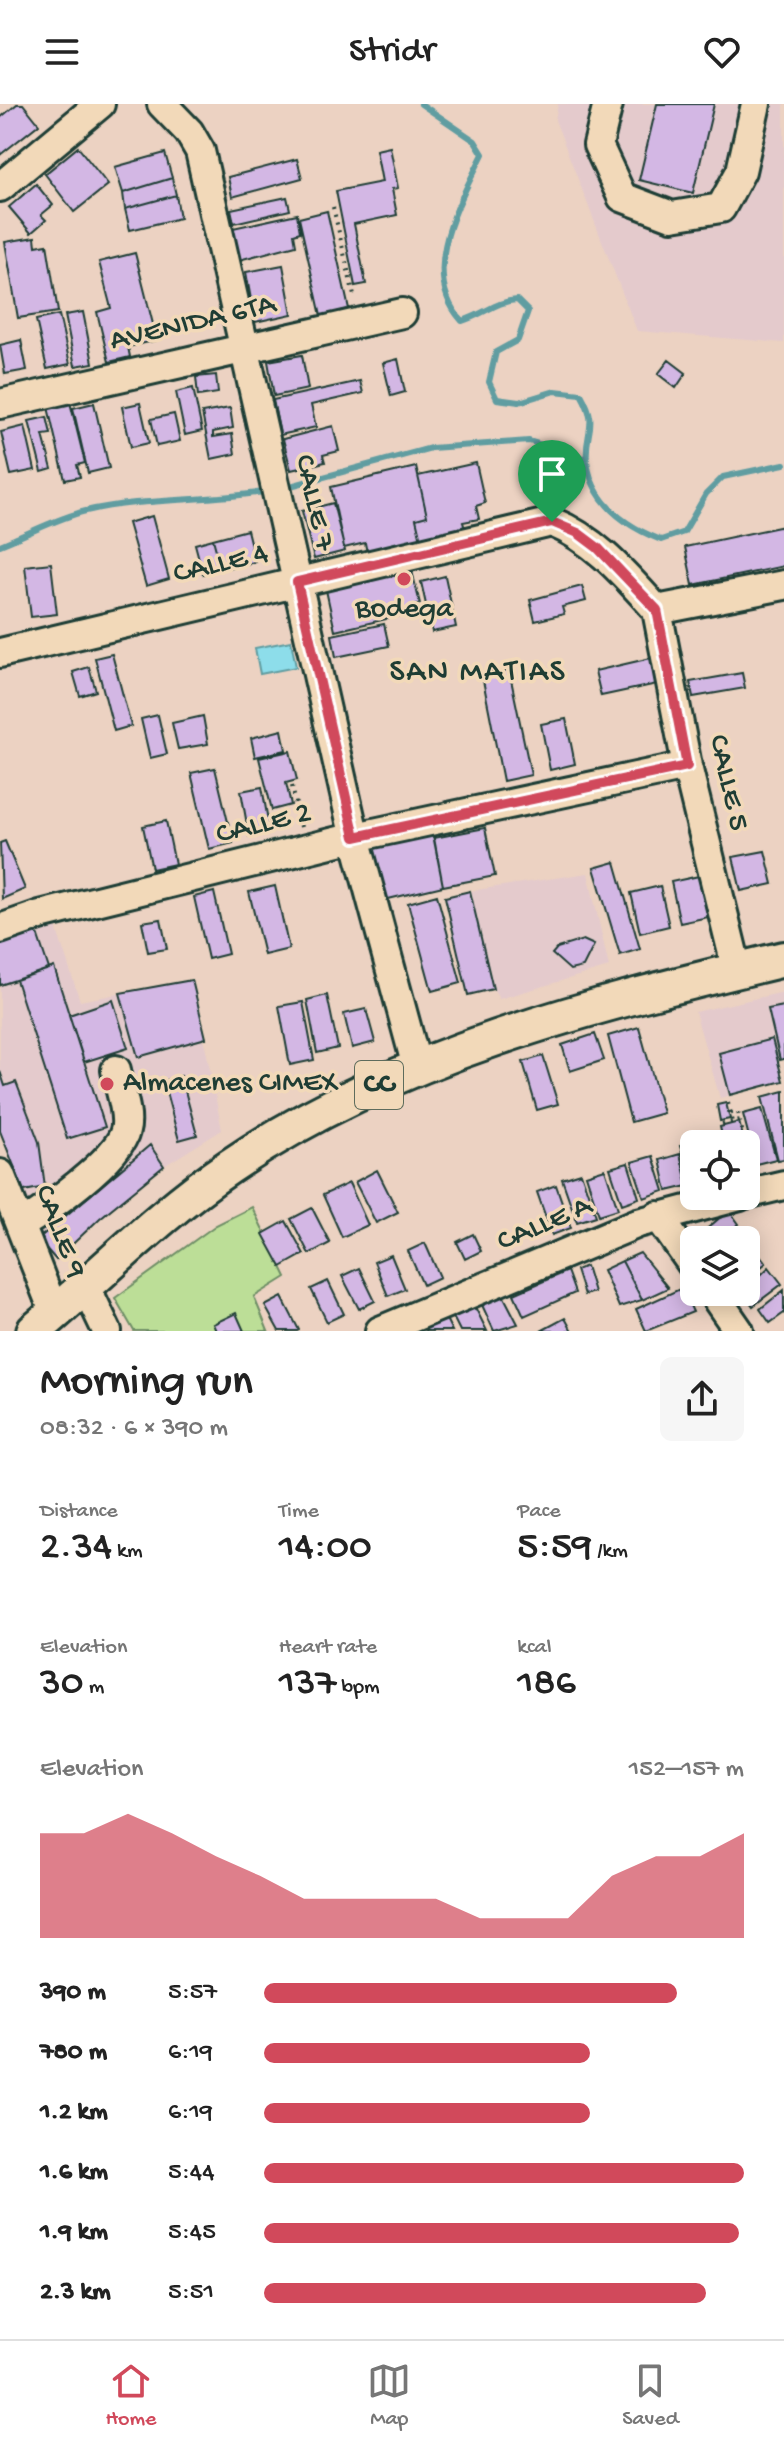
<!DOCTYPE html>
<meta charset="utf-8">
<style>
:root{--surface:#fff;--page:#f6f6f6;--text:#222;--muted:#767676;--line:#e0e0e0;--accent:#d1495b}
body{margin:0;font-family:"Gochi Hand",sans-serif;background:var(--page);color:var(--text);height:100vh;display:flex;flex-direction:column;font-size:30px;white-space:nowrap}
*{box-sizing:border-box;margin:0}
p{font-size:26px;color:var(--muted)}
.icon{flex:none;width:44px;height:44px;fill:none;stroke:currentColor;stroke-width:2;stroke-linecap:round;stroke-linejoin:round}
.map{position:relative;height:1227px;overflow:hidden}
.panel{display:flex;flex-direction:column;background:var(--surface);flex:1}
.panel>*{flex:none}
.fabs{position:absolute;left:680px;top:1026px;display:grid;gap:16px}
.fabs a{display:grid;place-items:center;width:80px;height:80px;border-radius:12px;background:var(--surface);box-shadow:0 4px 20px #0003;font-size:40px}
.pin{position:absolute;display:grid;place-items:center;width:68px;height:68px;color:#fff;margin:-82px -34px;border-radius:50% 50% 50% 0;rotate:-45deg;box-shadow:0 0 8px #0007}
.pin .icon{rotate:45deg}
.round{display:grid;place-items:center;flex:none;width:84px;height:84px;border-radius:12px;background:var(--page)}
.overview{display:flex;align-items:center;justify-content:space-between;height:136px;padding:0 40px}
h1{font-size:44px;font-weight:600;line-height:60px}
.figures{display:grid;grid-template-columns:repeat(3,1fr);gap:12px;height:136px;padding:8px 40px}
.figures div{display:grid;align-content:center}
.figures b{font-size:40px;font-weight:600}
.figures small{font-size:22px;font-weight:400}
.figures p{font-size:22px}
.chart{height:224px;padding:16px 40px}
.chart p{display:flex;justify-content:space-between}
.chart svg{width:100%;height:144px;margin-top:8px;fill:var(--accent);opacity:.7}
ul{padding:0 40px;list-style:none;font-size:26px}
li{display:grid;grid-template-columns:128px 96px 1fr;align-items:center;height:60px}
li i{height:20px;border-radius:10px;background:var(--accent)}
header{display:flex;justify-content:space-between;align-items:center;height:104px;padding:0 40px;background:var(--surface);font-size:36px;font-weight:600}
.dock{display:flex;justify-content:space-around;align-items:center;height:112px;border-top:2px solid var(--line);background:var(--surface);font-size:22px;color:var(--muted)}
.dock a{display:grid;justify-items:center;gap:4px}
.dock .selected{color:var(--accent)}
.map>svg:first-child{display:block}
.built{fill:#e4cacc}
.green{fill:#bcde97;stroke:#6e8e66;stroke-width:2}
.water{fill:#8dddea;stroke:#619da1;stroke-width:2}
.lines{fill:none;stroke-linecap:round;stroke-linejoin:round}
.stream{stroke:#619da1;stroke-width:6}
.building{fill:#d3b7e4;stroke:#1f3d34;stroke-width:2}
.minor-casing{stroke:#1f3d34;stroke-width:34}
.major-casing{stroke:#1f3d34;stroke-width:40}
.path{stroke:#1f3d34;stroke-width:4;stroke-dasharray:2 6;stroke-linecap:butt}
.minor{stroke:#f2d9b9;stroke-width:28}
.major{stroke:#f2d9b9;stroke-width:34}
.route-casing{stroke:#fff;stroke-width:16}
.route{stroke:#d1495b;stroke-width:10}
.poi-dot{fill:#d1495b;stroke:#f2d9b9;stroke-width:3}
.labels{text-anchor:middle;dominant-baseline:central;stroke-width:7;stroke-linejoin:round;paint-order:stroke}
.shield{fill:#f2d9b9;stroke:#5e6c5c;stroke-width:2}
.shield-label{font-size:28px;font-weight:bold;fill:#1f3d34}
.street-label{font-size:30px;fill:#1f3d34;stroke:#f2d9b9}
.poi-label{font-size:30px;fill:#1f3d34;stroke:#f2d9b9}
.neighbourhood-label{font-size:32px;letter-spacing:2px;fill:#1f3d34;stroke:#f2d9b9}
</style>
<header><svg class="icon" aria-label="menu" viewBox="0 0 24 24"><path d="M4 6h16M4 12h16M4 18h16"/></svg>Stridr<svg class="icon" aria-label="heart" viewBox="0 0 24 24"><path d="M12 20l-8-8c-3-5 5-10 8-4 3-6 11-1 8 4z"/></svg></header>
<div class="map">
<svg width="784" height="1227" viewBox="0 0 784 1227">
<rect width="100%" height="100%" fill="#ecd2c2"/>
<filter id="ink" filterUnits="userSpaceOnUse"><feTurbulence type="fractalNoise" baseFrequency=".0125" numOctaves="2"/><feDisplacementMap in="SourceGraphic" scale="16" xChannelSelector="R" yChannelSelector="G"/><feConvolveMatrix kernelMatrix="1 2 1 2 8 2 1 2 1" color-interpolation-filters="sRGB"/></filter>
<g filter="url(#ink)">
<path class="built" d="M558,0H784V239L637,227L555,16Z
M588,769L609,863L499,895L493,885L470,787Z
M54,817L80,897L192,876L222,1026L164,1062L100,1114L56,1156L38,1135L0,1027V834Z
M784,888V955L778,957L783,977L720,994L695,908Z"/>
<path class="green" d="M252,1103L286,1173L254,1193L268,1227H134L115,1194L216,1121Z"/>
<path class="water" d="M291,537L296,563L260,570L255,544Z"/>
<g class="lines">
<path class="stream" d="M421,0L475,37L483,50C459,99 418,169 462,217C483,211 496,197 517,196L528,207L518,236L496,248L489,278L497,295L519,298L555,287L581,290C600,323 584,326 587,357C592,398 625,422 661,436L684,428L706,390L723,373L784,360
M283,384L431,344L529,337L587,355
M0,441C28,430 57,414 86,407C146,393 208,398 269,387"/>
</g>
<path class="building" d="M17,0H23L39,20L0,51V14Z
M657,0H714L693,89L639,76Z
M78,43L108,81L74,108L45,70Z
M390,43L398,84L392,85L397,111L354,120L366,180L355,182L336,87L382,78L376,46Z
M165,49L172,74L123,89L115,63Z
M297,55L302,74L232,93L228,73Z
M172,74L176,91L125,105L123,89Z
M36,80L53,101L41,111L46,116L31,129L9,103Z
M176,91L180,114L130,126L125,105Z
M287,93L290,106L234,119L231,105Z
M327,107L349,205L321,212L299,114Z
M297,110L300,128L294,130L296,141L239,156L233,124Z
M35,133L36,142L47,140L58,208L18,214L5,138Z
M135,149L157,236L128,243L130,253L109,258L97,208L111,204L99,158Z
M283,161L292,210L255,218L246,168Z
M83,208L93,259L75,262L65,211Z
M59,211L70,260L47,265L36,216Z
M21,236L27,266L5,270L0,241Z
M302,251L308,285L274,292L268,257Z
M398,255L405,288L391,292L383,259Z
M669,256L686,269L676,284L658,270Z
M216,271L218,289L198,292L196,273Z
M360,277L363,289L311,301L316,323L280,331L273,296Z
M193,284L202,327L185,331L176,288Z
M70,298L85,359L77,361L80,373L65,376L48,303Z
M94,299L109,364L88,369L73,304Z
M140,299L149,339L131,343L122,303Z
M230,304L233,324L213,328V333L232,330L235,350L211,355L202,309Z
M174,310L180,337L157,342L151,315Z
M47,313L51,330L43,331L52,365L42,368L29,317Z
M25,322L35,366L11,371L1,328Z
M333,322L339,347L323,351L325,358L291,366L283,335Z
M476,359L485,399L476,402L479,415L463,418L465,425L421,436L416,415L427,412L418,372Z
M416,363L427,412L416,415L421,436L367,449L365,439L344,444L331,383Z
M333,399L345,447L314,455L302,407Z
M152,412L169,475L146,482L128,419Z
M784,422V462L693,481L685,443Z
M247,426L255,458L221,465L213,435Z
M213,435L221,465L203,470L195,440Z
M51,459L57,510L31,513L25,462Z
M412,467L420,500L415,501L416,508L335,527L326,486Z
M445,472L456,523L432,528L421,478Z
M582,482L586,497L562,503L564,510L535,517L530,496Z
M384,520L389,542L336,553L332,531Z
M112,550L131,622L114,627L95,554Z
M651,554L657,580L601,592L595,567Z
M89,563L96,587L80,592L73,568Z
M509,566L531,671L503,677L482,571Z
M742,569L745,584L693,593L690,578Z
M158,611L167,650L150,654L141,615Z
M203,612L208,640L178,645L172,619Z
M566,615L575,660L550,666L541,620Z
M282,626L286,646L255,653L251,634Z
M290,647L297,676L286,679L291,701L272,706L259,654Z
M215,664L233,739L209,745L191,669Z
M262,683L270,728L249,732L241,687Z
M166,717L175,760L152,765L143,722Z
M485,724L495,772L443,782L434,734Z
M432,726L443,782L384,796L370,741Z
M5,737L25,785L2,795L0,739Z
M765,747L773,780L741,787L733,753Z
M615,758L640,845L620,851L594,764Z
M699,772L708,813L680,819L671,778Z
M275,782L289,845L264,851L249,788Z
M660,782L669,822L640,829L631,789Z
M470,787L493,885L468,891L445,793Z
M214,788L228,850L208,855L194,793Z
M437,791L461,879L432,887L408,799Z
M161,815L167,845L148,848L142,818Z
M35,823L49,865L0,881V834Z
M583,836L594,841L583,863L570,866L552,850L557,844Z
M54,863L105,1023L67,1035L16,876Z
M192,876L206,934L138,953L120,889Z
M327,891L338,944L317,949L307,896Z
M113,896L128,944L84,958L69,911Z
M303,898L314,956L290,961L279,902Z
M784,902V955L780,956L768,905Z
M366,905L375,938L352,944L344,910Z
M639,923L663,1009L631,1018L608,932Z
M595,930L604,956L570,967L562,941Z
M772,935L783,977L730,991L719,949Z
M543,952L558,1000L537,1006L523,958Z
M0,967L5,982L16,978L39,1038L45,1083L24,1087L0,1027Z
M181,972L197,1031L179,1036L163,977Z
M784,987V1055L778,1056L762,993Z
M726,999L730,1015L720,1017L717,1001Z
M762,1005L776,1055L756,1060L743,1010Z
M739,1018L745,1040H724L720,1023Z
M701,1036L703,1040H694L692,1083L680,1042Z
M150,1041L164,1062L100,1114L56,1156L38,1135Z
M680,1050L688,1082L667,1087L660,1056Z
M653,1052L664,1087L644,1094L632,1058Z
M628,1059L639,1094L622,1100L610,1064Z
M605,1065L618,1105L599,1111L586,1071Z
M377,1066L398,1108L376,1119L355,1078Z
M581,1069L596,1112L577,1118L562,1075Z
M349,1079L368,1121L342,1133L323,1091Z
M556,1081L571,1124L552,1131L537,1088Z
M312,1104L330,1139L309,1150L291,1115Z
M729,1106L739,1120L720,1136H698L696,1134Z
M286,1117L304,1150L281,1163L263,1130Z
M739,1126L752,1141L746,1146V1136H727Z
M473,1130L481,1147L465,1155L457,1138Z
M425,1139L440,1173L423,1181L408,1147Z
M754,1143L766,1159L746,1175V1149Z
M640,1149L668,1184L642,1196L622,1157Z
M391,1151L405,1185L388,1192L374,1158Z
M622,1157L642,1196L619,1203L603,1166Z
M586,1162L594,1188L584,1191L576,1166Z
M769,1163L782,1180L753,1202L743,1188Z
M359,1164L375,1197L359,1205L342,1172Z
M567,1167L575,1189L524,1212L514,1190Z
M328,1177L344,1210L327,1218L311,1185Z
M682,1184L693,1208L646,1227L636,1205Z
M784,1186V1209L770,1219L760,1205Z
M503,1191L518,1220L494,1227L482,1201Z
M282,1193L299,1226L297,1227H279L265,1202Z
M475,1203L487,1227H460L453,1213Z
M236,1209L244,1227H216L213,1220Z
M445,1213L452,1227H426L424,1223Z
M565,1214L572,1227H541Z"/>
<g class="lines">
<g class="minor-casing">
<path id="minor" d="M162,0L189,28L200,47L353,726L417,963
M608,0L598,41L622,93L672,112L721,104L741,67L756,0
M0,83L100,0
M0,300L402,209
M657,506L687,662L737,866
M657,506L784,481
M0,549L552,418C596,436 625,471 657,506
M0,825L40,811L355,733L687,662
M0,1070L55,1210
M746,1090L784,1081
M658,1112L694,1163
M21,1121C46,1106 119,1055 125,1027C130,1010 119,984 116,966
M86,1183L107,1227
M712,1188L739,1227
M380,1227L638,1119L740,1092"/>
</g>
<g class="major-casing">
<path id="major" d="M34,1227C99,1173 159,1110 229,1063C395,950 592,901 784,855"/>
</g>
<path class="path" d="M333,103L355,196
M292,682L301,723
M728,999L733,1018
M731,1009L738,1008L745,1040
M722,1020L740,1016
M746,1044L752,1065"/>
<use href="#minor" class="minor"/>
<use href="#major" class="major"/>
</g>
</g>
<g class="lines" filter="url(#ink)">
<g class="route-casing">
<path id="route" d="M552,418L578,429L598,444L657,506L687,662L355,733L297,478Z"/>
</g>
<use href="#route" class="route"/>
</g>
<g class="poi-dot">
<circle cx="404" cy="475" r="8"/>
<circle cx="107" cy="980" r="8"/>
</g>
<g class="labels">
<rect class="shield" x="355" y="957" width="48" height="48" rx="6"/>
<g class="shield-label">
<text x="379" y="981">CC</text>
</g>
<g class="street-label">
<text transform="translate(193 220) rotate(-13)">AVENIDA 6TA</text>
<text transform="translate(313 399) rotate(77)">CALLE 7</text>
<text transform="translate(221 461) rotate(-13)">CALLE 4</text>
<text transform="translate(727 679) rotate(77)">CALLE 5</text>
<text transform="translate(264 721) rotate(-14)">CALLE 2</text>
<text transform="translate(545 1121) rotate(-23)">CALLE A</text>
<text transform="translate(59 1128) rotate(69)">CALLE 9</text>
</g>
<g class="poi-label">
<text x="404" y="506">Bodega</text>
<text x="123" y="980" text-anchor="start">Almacenes CIMEX</text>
</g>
<g class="neighbourhood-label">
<text x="478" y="569">SAN MATIAS</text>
</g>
</g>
</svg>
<div class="fabs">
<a><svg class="icon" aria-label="locate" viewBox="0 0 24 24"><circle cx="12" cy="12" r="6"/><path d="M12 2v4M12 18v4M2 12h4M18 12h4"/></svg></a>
<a><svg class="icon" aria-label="layers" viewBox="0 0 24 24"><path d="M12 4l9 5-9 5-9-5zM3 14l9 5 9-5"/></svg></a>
</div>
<div class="pin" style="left:552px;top:418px;background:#1e9e55"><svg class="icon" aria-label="arrive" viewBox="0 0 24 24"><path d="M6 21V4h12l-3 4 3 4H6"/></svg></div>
</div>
<section class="panel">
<div class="overview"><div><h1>Morning run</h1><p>08:32 · 6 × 390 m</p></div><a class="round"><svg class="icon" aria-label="share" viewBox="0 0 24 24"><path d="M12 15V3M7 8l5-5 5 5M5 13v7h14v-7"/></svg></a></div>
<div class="figures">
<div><p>Distance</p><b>2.34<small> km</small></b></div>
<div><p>Time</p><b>14:00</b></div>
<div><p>Pace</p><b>5:59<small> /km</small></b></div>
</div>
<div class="figures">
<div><p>Elevation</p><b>30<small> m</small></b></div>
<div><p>Heart rate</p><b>137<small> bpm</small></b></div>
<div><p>kcal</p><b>186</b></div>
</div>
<div class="chart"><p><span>Elevation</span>152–157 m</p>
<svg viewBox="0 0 160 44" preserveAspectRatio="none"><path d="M0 44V12L10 12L20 6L30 12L40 19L50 25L60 32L70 32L80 32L90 32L100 38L110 38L120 38L130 25L140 19L150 19L160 12V44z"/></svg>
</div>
<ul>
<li><b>390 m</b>5:57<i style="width:86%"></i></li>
<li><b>780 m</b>6:19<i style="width:68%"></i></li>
<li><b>1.2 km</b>6:19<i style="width:68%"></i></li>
<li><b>1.6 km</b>5:44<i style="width:100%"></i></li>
<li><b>1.9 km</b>5:45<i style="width:99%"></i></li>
<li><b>2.3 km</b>5:51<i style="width:92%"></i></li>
</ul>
</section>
<nav class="dock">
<a class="selected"><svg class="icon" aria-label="home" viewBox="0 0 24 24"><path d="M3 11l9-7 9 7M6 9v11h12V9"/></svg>Home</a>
<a><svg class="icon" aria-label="map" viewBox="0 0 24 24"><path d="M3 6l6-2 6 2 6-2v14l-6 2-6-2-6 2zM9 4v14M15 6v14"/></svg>Map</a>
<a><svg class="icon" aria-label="saved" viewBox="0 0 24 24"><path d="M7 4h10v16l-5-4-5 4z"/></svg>Saved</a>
</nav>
